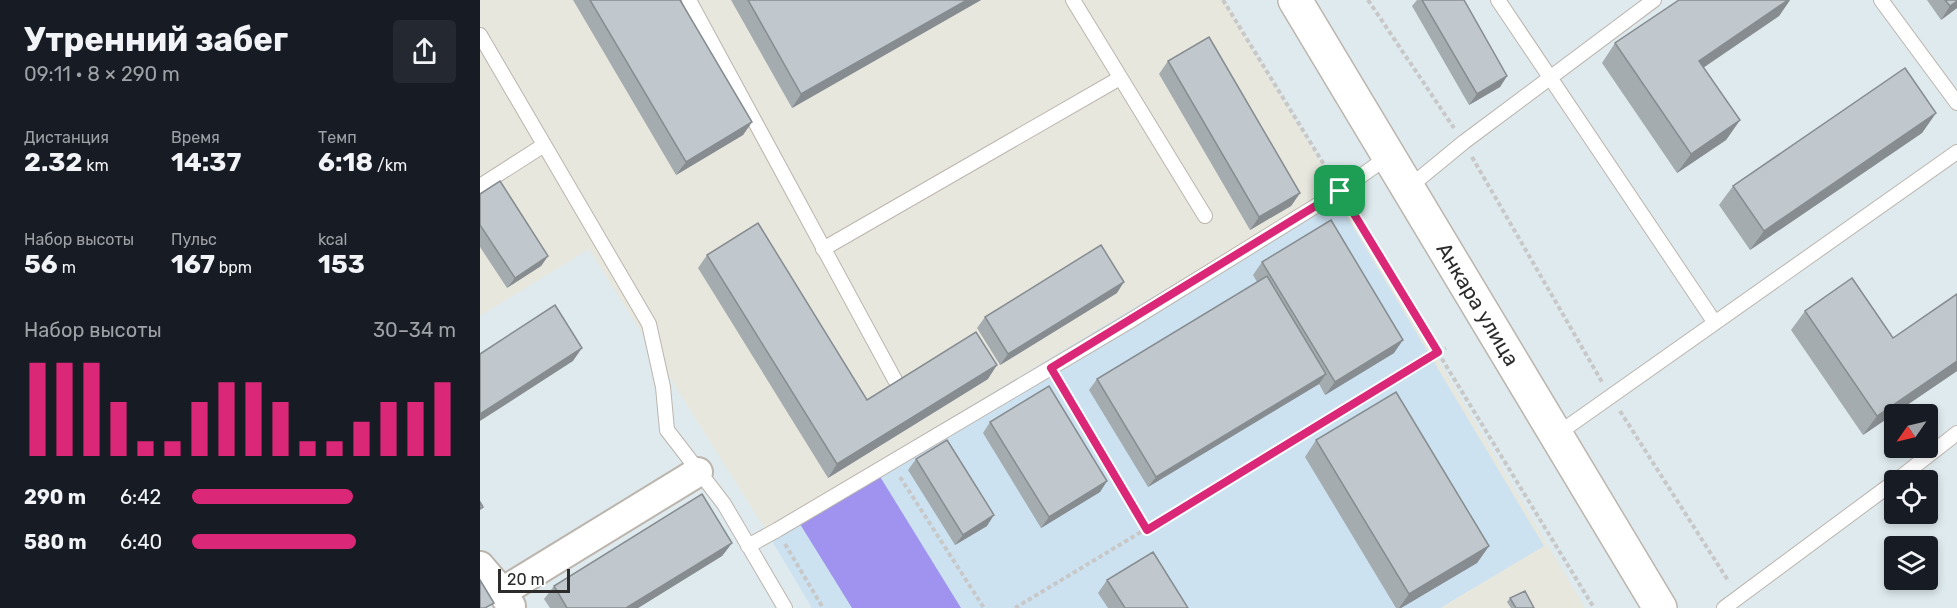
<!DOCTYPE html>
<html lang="ru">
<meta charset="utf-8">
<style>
:root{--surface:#171b24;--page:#242831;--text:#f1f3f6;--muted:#9ea1a6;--accent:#db2777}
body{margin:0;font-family:Rubik,sans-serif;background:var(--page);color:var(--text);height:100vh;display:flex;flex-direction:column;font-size:22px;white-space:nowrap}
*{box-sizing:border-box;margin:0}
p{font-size:20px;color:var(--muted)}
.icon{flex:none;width:33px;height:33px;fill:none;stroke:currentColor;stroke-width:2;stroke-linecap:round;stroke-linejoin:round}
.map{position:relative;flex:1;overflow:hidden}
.panel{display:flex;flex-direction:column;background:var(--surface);width:480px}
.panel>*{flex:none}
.needle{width:39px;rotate:236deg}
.buttons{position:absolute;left:1404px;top:404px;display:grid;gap:12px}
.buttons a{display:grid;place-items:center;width:54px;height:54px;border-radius:6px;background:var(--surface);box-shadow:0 3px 9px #0003;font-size:30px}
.scale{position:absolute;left:18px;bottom:15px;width:72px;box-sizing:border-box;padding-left:6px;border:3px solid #2c2c2c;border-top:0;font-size:16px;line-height:21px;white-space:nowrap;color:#2c2c2c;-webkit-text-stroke:4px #fff;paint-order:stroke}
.pin{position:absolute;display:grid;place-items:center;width:51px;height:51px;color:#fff;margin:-26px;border-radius:12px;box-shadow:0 3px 9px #0006}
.round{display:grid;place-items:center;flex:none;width:63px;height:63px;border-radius:6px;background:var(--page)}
.head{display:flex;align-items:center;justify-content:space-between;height:102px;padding:0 24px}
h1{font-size:33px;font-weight:700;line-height:45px}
.metrics{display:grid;grid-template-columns:repeat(3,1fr);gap:9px;height:102px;padding:6px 24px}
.metrics div{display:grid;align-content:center}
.metrics b{font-size:26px;font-weight:700}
.metrics small{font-size:16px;font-weight:400}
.metrics p{font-size:16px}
.chart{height:168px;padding:12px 24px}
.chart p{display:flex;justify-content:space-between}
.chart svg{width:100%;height:108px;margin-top:6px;stroke:var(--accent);stroke-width:6}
ul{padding:0 24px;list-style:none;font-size:20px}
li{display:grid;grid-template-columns:96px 72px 1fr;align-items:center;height:45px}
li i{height:15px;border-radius:8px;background:var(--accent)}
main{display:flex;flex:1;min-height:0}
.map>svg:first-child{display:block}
.industrial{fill:#e7e7de}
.education{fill:#cce2f1}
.pitch{fill:#a092ef}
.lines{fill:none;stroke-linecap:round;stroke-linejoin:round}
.lane-casing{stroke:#bcb5ae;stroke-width:16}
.street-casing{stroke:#bcb5ae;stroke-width:32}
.secondary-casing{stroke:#bcb5ae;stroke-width:36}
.path{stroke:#c8c8c8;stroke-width:4;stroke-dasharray:4.5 3;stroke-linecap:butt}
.lane{stroke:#fff;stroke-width:14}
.street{stroke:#fff;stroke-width:28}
.secondary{stroke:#fff;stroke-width:33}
.wall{fill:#a5acb0}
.shaded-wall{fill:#868c90}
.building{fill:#c0c8cd;stroke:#868c90;stroke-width:1.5}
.route-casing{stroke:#fff;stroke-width:12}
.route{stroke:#db2777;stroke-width:8}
.labels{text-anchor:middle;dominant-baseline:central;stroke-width:5;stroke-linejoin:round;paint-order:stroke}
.street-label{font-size:21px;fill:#2c2c2c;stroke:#fff}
</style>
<main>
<section class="panel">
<div class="head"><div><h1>Утренний забег</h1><p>09:11 · 8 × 290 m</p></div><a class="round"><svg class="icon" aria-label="share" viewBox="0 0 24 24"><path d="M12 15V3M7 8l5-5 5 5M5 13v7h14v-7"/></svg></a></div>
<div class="metrics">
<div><p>Дистанция</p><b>2.32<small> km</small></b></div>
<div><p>Время</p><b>14:37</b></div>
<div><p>Темп</p><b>6:18<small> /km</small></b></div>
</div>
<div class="metrics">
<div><p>Набор высоты</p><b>56<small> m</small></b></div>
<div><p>Пульс</p><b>167<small> bpm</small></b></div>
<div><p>kcal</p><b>153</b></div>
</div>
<div class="chart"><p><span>Набор высоты</span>30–34 m</p>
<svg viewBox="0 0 160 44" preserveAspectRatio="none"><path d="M5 44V6M15 44V6M25 44V6M35 44V22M45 44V38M55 44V38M65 44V22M75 44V14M85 44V14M95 44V22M105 44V38M115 44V38M125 44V30M135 44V22M145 44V22M155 44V14"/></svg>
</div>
<ul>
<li><b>290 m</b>6:42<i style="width:61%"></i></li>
<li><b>580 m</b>6:40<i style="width:62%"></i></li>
</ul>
</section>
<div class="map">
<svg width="1477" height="608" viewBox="0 0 1477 608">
<rect width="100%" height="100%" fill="#deeaee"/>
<path class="industrial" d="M0,0H744L1105,608H960L1064,546L285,529L109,249L0,316Z"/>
<path class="education" d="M851,190L1064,546L960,608H332L285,529Z"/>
<path class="pitch" d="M399,475L481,608H372L320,524Z"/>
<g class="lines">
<g class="lane-casing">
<path id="lane" d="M209,0L415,380
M593,0L725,216
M1018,0L1235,323
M1401,0L1477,103
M0,35L169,324L183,387L187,430L244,504L305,608
M0,186L64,145
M928,188L984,142L1174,0
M343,249L640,78
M1076,435L1477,152
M1417,480L1477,433
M268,546L297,530L650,321L860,191L909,156
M1244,608L1414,482"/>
</g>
<g class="street-casing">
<path id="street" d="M0,566L22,592L31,606
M22,592L218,472"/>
</g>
<g class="secondary-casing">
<path id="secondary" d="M815,0L1180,608"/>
</g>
<path class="path" d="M743,0L851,176
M888,0L974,128
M992,157L1122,382
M868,205L1114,608
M580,383L667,530
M1140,411L1249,582
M420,477L504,608
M305,544L343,608
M535,608L966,348"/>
<use href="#lane" class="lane"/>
<use href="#street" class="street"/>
<use href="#secondary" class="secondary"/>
</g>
<path class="wall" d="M93,0H200L272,122L263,135L196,175Z
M251,0H501L312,108Z
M937,0H984L1027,76L1020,87L989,105L932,6Z
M1199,0H1310L1299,16L1223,68L1260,120L1246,140L1197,173L1122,63L1135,43Z
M1447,0H1477V8L1461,20Z
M688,61L820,193L811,206L770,230L679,74Z
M1456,113L1442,133L1270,250L1239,205L1253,186Z
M0,194L68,256L61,266L27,288L0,247Z
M227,255L387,400L508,379L348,478L218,268Z
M782,262L914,353L845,395L839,384L668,487L609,390L617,379L777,282L773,275Z
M637,293L520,365L497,328L505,317Z
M1477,294V371L1383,435L1311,330L1325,311L1413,338Z
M510,422L627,481L620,492L561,528L503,433Z
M836,440L1009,546L997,563L921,608H916L825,457Z
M436,459L507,526L475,545L428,470Z
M252,543L242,556L158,608H70L64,599L74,586Z
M627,580L708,608H628L618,593Z
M1030,598L1054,608H1031L1027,602Z"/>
<path class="shaded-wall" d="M487,0H501L312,108L321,94Z
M1308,0H1310L1299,16L1205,80L1219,61Z
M1477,1V8L1461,20L1470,6Z
M1027,76L1020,87L989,105L997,94Z
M1456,113L1442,133L1270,250L1284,231Z
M1260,120L1246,140L1197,173L1211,154Z
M272,122L263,135L196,175L206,162Z
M820,193L811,206L770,230L779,217Z
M68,256L61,266L27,288L35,278Z
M644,282L637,293L520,365L528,354Z
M923,340L914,353L845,395L855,382Z
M102,348L93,361L0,421V414Z
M1477,361V371L1383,435L1397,416Z
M517,365L508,379L348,478L357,464Z
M846,374L839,384L668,487L676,477Z
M627,481L620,492L561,528L569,517Z
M514,515L507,526L475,545L483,535Z
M252,543L242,556L158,608H146Z
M1009,546L997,563L921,608H919L929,594Z"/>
<path class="building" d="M110,0H200L272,122L206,162Z
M268,0H487L321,94Z
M942,0H984L1027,76L997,94Z
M1199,0H1308L1219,61L1260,120L1211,154L1135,43Z
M1465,0H1477V1L1470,6Z
M729,37L820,193L779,217L688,61Z
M1425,68L1456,113L1284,231L1253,186Z
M20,181L68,256L35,278L0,225V194Z
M851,220L923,340L855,382L782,262Z
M278,223L387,400L496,332L517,365L357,464L227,255Z
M621,245L644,282L528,354L505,317Z
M787,276L846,374L676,477L617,379Z
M1372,278L1413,338L1477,294V361L1397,416L1325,311Z
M75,305L102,348L0,414V354Z
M569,386L627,481L569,517L510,422Z
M916,392L1009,546L929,594L836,440Z
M467,440L514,515L483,535L436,459Z
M222,494L252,543L146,608H87L74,586Z
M0,502L3,507L0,509Z
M673,552L708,608H645L627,580Z
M0,580L14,603L5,608H0Z
M1045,591L1054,608H1036L1030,598Z"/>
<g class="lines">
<g class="route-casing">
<path id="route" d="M860,191L958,352L667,530L571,368Z"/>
</g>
<use href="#route" class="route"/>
</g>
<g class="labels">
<g class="street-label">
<text transform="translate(998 304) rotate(59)">Анкара улица</text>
</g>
</g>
</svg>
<div class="buttons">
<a><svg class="needle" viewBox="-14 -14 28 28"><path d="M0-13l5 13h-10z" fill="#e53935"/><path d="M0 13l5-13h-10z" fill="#9ea1a6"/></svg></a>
<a><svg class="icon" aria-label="locate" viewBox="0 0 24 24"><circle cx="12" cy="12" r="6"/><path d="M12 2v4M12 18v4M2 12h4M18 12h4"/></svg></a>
<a><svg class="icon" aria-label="layers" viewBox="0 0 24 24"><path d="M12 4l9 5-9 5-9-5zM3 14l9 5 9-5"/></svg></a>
</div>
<div class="scale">20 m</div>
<div class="pin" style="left:860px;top:191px;background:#1e9e55"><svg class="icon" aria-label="arrive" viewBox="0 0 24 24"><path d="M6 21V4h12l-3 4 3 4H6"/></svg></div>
</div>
</main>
